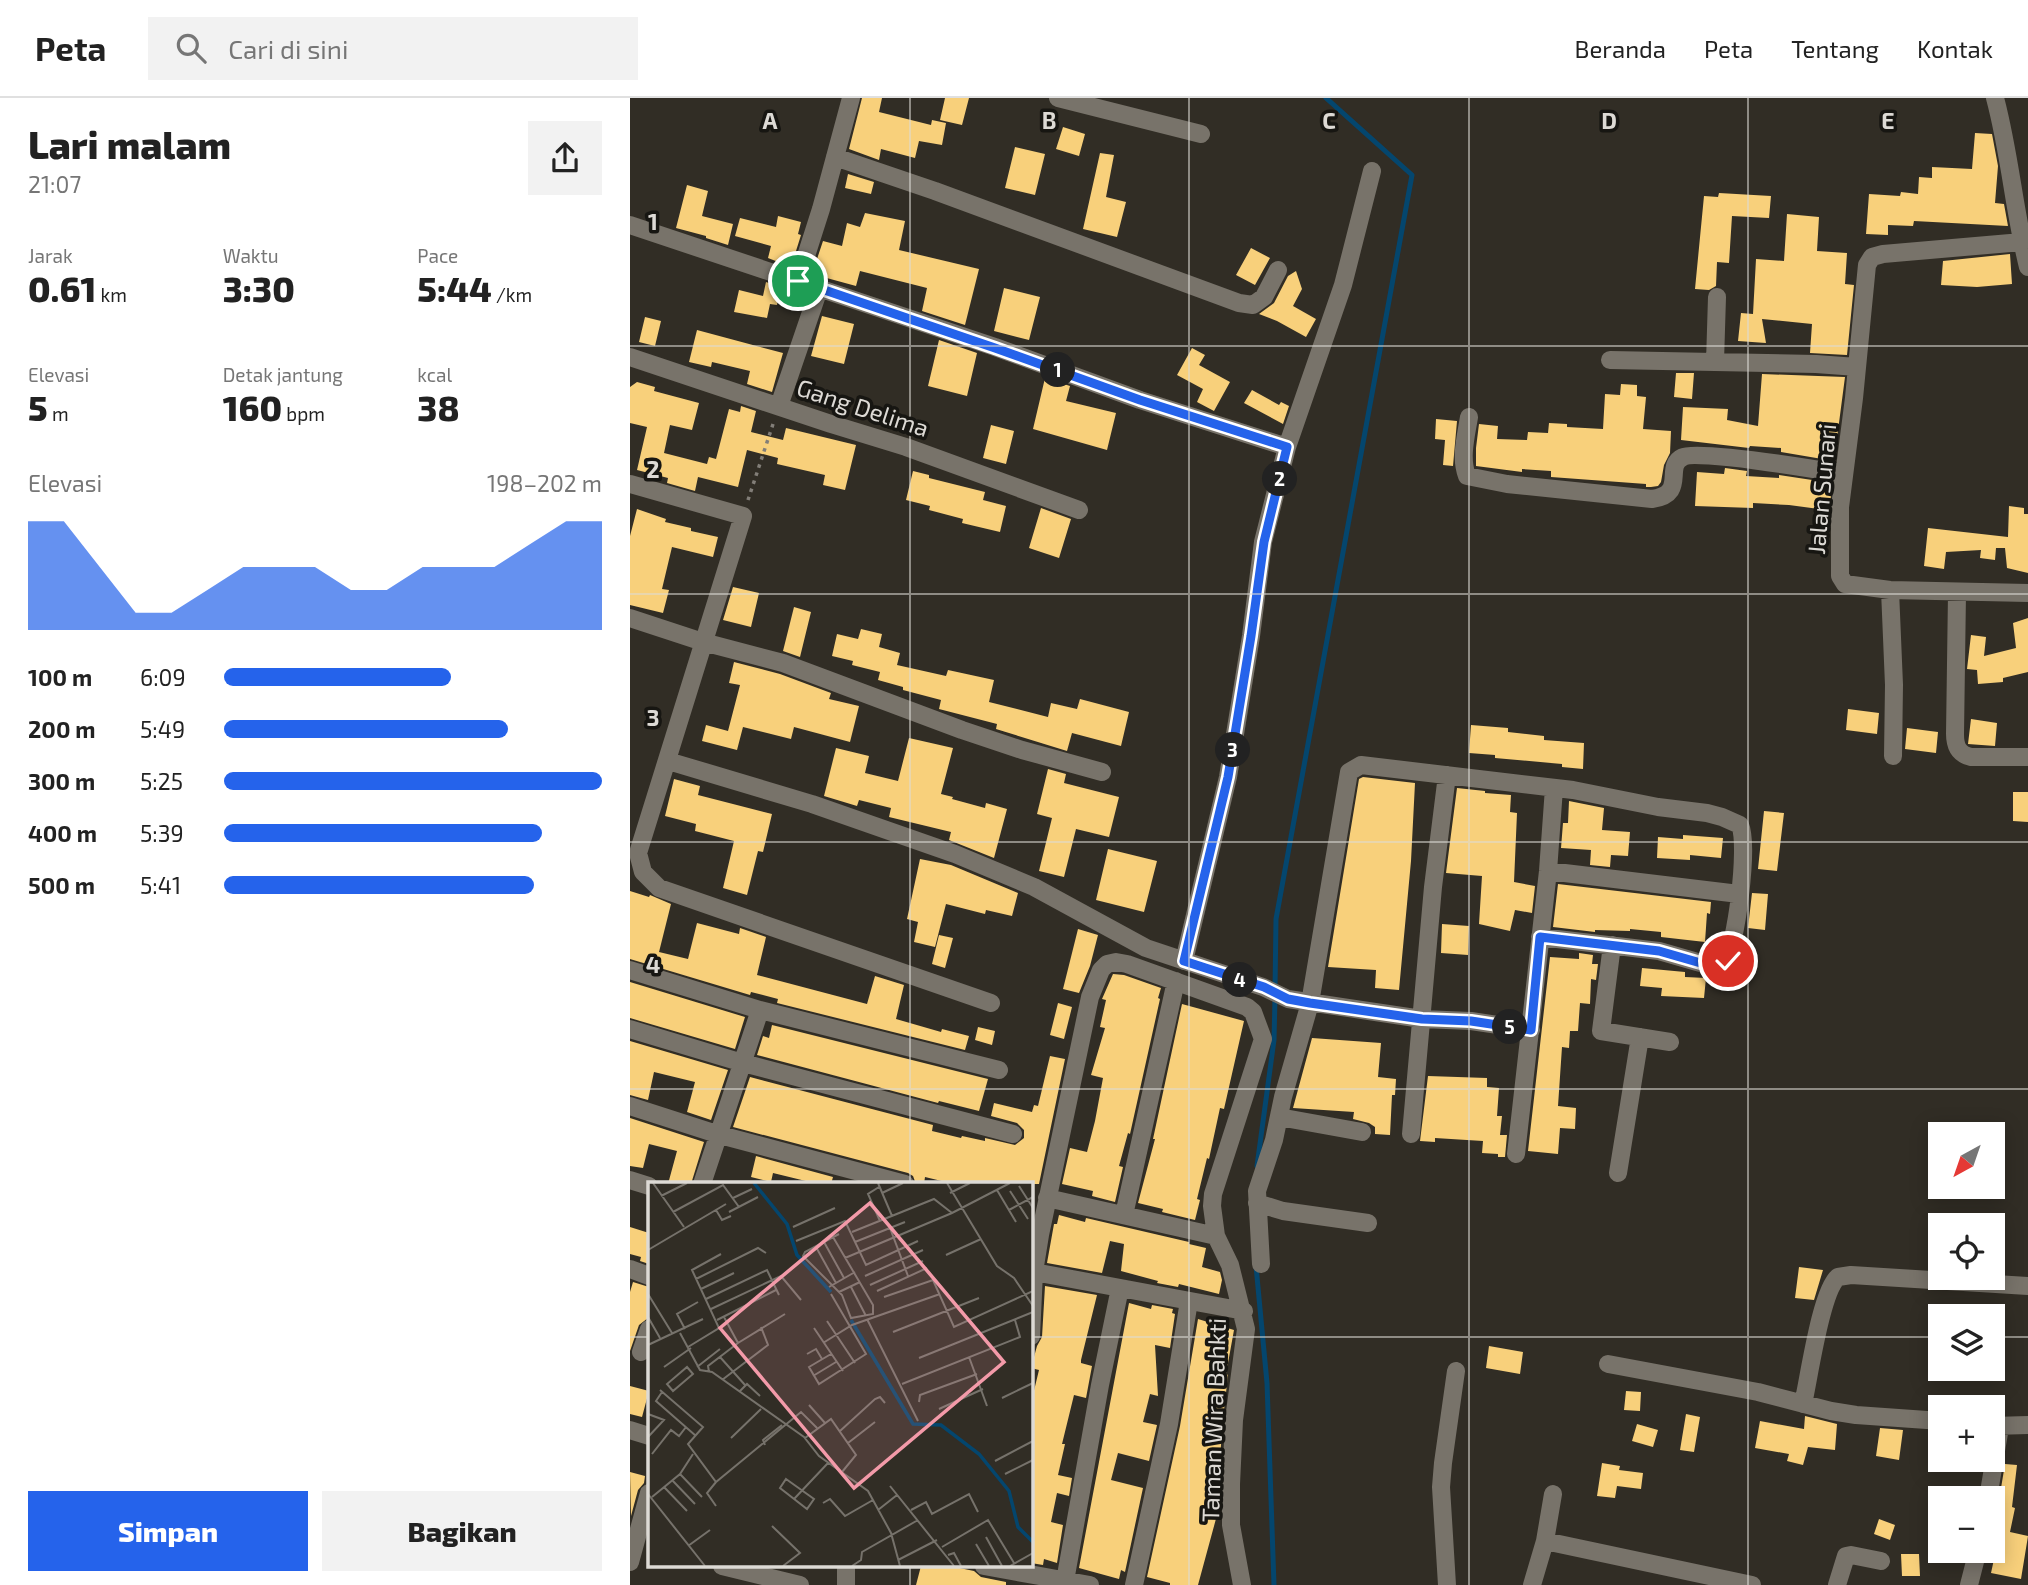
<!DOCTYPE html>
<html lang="id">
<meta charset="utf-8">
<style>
:root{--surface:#fff;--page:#f2f2f2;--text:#222;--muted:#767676;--line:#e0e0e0;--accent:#2563eb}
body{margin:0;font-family:"Exo 2",sans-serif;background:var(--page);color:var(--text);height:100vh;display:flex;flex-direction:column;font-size:26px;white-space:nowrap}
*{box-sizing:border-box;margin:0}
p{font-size:23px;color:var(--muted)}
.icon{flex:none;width:38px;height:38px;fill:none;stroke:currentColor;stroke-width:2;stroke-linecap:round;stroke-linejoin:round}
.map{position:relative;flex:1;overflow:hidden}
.side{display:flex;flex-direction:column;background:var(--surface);width:630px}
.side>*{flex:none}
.needle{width:46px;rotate:220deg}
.buttons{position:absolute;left:1298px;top:1024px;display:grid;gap:14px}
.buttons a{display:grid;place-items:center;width:77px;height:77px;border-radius:0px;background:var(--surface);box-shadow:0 4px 18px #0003;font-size:35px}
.pin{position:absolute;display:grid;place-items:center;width:60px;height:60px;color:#fff;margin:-30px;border:4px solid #fff;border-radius:50%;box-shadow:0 2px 7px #0007}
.km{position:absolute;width:35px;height:35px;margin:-18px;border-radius:50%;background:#222;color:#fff;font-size:19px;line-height:35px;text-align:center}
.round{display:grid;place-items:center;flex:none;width:74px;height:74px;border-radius:0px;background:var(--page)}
.head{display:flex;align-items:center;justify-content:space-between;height:119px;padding:0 28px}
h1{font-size:38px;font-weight:800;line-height:52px}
.figures{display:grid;grid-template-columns:repeat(3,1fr);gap:10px;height:119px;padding:7px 28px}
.figures div{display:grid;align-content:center}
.figures b{font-size:35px;font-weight:800}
.figures small{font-size:19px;font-weight:400}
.figures p{font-size:19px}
.chart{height:196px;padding:14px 28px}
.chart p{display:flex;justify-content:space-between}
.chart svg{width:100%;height:126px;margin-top:7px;fill:var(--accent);opacity:.7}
.primary-button{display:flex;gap:14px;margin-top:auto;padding:14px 28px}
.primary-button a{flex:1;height:80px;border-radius:0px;background:var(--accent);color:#fff;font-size:28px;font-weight:800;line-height:80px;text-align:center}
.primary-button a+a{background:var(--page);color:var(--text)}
ul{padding:0 28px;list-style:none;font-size:23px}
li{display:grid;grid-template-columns:112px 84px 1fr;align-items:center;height:52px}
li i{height:18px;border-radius:9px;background:var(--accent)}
header{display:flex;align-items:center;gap:42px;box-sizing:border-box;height:98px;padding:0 35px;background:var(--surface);border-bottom:2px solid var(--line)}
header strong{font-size:33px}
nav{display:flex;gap:38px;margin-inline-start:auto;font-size:24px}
.search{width:490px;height:63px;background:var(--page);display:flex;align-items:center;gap:18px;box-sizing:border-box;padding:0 24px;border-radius:0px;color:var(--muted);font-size:26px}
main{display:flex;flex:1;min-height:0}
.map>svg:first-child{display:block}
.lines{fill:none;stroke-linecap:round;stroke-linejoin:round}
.stream{stroke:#04466e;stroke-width:5}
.building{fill:#f8d07b}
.path{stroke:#827e78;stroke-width:3.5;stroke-dasharray:3.5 5;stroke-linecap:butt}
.minor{stroke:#78736a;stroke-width:18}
.route-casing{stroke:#fff;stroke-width:14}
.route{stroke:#2563eb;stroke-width:9}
.grid{fill:none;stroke:#dddad5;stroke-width:2;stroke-opacity:0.55}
.labels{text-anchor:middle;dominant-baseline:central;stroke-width:7;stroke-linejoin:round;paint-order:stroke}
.street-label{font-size:24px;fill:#dddad5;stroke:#171612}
.inset-river{fill:none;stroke:#04466e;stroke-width:3.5}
.inset-road{fill:none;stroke:#76726b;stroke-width:2}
.view{fill:#f39aa9;fill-opacity:0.15;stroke:#f39aa9;stroke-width:3.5}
.inset-edge{fill:none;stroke:#dddad5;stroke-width:3.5}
.grid-label{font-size:23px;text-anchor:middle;font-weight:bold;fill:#dddad5;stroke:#171612;stroke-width:7;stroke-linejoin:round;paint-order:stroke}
</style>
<header>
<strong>Peta</strong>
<div class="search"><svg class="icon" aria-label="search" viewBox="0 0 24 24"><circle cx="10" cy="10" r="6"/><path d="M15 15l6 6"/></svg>Cari di sini</div>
<nav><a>Beranda</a><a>Peta</a><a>Tentang</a><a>Kontak</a></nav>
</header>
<main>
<section class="side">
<div class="head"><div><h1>Lari malam</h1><p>21:07</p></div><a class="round"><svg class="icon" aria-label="share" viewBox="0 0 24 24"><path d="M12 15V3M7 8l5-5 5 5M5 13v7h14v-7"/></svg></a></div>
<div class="figures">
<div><p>Jarak</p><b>0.61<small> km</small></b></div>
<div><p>Waktu</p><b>3:30</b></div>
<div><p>Pace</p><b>5:44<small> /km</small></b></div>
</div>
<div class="figures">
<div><p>Elevasi</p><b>5<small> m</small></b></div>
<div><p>Detak jantung</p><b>160<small> bpm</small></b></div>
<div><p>kcal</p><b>38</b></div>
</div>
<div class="chart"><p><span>Elevasi</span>198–202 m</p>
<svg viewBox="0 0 160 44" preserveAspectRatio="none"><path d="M0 44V6L10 6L20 22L30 38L40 38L50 30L60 22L70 22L80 22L90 30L100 30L110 22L120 22L130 22L140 14L150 6L160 6V44z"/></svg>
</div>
<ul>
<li><b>100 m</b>6:09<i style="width:60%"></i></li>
<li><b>200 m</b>5:49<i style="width:75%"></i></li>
<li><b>300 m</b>5:25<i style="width:100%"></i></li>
<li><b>400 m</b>5:39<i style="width:84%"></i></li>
<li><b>500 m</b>5:41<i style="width:82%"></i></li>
</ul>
<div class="primary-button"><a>Simpan</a><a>Bagikan</a></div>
</section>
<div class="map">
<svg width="1398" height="1487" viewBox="0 0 1398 1487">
<rect width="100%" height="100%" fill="#312d25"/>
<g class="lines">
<path class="stream" d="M645,891L646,821L782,77L696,0
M627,1068L644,942L645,900
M626,1168L637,1285L644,1487"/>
</g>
<path class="building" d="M232,0H252L249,14L301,27L302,22L316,25L312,47L289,43L285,60L251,51L249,62L219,51Z
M315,0H339L332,27L310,22Z
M433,29L455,36L449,58L426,51Z
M1345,35L1362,36L1368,68L1365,105L1374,106L1378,128L1284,123L1283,128L1258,127V137L1236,136L1239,96L1270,98L1271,94L1288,96L1289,79L1302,80V69L1342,71Z
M385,49L415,56L405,97L375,90Z
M470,55L484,57L476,99L496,104L487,139L453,131Z
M218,76L244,84L241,96L215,90Z
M57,87L78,93L72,118L103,126L98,147L76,140V138L46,130Z
M1089,95L1141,98L1139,120L1102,118L1099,165L1087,164L1086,188L1079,192L1065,191L1074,98L1088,99Z
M235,115L275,123L269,152L349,171L335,227L292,213L297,190L230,173L226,188L182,176L193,143L212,148L217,125L230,129Z
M1157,116L1189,119L1187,153L1217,155L1215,186L1224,187L1217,257L1180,255L1182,226L1132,221L1136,245L1108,243L1111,215L1123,216L1126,161L1154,163Z
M148,118L171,124L168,136L171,137L161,169L138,160L141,148L105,138L110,120L146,129Z
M621,150L640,160L625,187L606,177Z
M1380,156L1382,186L1347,189L1311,187L1313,163Z
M666,173L672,191L663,208L686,221L676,239L647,223L629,216L644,205L658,178Z
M136,184L153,190V192H150L147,207L140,206L137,220L104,214L109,192L133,198Z
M374,190L410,199L399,242L364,233Z
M192,218L224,226L214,266L181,258Z
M15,219L31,223L25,248L9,244Z
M67,232L153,255L142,294L117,286L120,273L82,264L81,269L59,264Z
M309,242L347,255L337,298L298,288Z
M562,250L575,257L569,267L600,284L584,313L567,304L573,291L547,277Z
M1046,275H1064L1062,301L1044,299Z
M1132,276L1215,279L1204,363L1151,354V350L1120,348L1119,350L1051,342L1053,309L1098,311L1097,322L1128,328Z
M415,280L440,288L436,303L486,315L477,352L403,331Z
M7,284L25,289L24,293L69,305L62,332L40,327L34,355L77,366L79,359L86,361L99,311L110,314L111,308L126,313L121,334L153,342L156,330L226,347L215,392L193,387L195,377L147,366L148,360L117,352L108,389L68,379L65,393L37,385L38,380L7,372L17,329L0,325V289Z
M991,286L1007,287V298L1016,299L1013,331L1041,333L1040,355L1034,367L1031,384L1028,388L1021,389H1016V386L921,379V373L892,371V374L846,368V350L849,326L868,328L867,341L897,342L898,334L918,335L919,325L937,326V329L973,331L975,296L990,297Z
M622,292L649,307L651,304L659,308L653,326L614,305Z
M806,321L827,323L823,368L813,367L815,342L805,341Z
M361,327L384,333L376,366L353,360Z
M1095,370L1117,373L1116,378L1149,380V377L1202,385L1199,421L1187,419L1189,411L1159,407L1123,405V410L1065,408L1067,374L1094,376Z
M283,373L299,377V380L355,394L353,402L376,408L370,434L332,425L333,421L299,412L300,408L276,402Z
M1379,408L1394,410V416H1398V475L1377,470L1375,450H1366L1365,462L1350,460L1351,452L1316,454L1314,471L1294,468L1298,430L1378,439Z
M411,410L441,421L429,460L399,450Z
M7,411L36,421L35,424L61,430V433L88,439L83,459L42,449L32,491L39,492L33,515L0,507V438Z
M103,489L129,495L121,529L93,522Z
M164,509L181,514L170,559L153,553Z
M1398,520V574L1373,580V584L1348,586L1347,572L1337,571L1341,537L1356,539L1354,558L1386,550L1383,525Z
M231,531L252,536L249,549L270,555L267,567L316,578L318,572L364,582L359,604L418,619L421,605L447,611L450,601L499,614L491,648L442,635L437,653L366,631L367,626L309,611L311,602L273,592V589L248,582L250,574L222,567L223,563L202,558L207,536L228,541Z
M104,564L150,576L201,595L199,601L229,608L220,644L164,629L161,641L113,629L107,652L72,643L76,627L98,633L110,587L99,585Z
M1218,611L1249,615L1247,636L1216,632Z
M1341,621L1367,625L1365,648L1338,646Z
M841,627L878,630V634L914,638V642L954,645L953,671L932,669V666L865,660V657L839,655Z
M1277,630L1308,634L1306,655L1275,651Z
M279,640L323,650L311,696L323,699L322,701L355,710L356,705L377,711L364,760L319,742L321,734L259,719L261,710L229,702L227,708L194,698L206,650L239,658L235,675L268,683Z
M418,671L436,676L434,685L489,699L479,739L446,731L434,779L409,773L422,720L407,716Z
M733,679L785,685L781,763L769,892L745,890L746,872L698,869L729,681Z
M44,681L70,688L68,697L142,716L133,754L128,753L117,797L93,790L104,743L65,733L66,726L35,718Z
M827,690L855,693V695L881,697L880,714L887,715L884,784L905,788L902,815L885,812L880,833L849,826L852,778L816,775Z
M1383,694H1398V724L1383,723Z
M939,703L974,710L972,732L1000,734L998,758L981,757L980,769L960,767L961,752L931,750L933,725H938Z
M1134,713L1154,715L1147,773L1128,771Z
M1053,737L1093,740L1091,760L1060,757V762L1027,760L1028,739L1053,741Z
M478,751L527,763L514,814L466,802Z
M290,761L321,767L388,795L382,818L356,812L355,816L316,806L305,849L284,844L288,824L277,821Z
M928,786L1081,804L1080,816L1077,815L1075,844L1031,839V834L1000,831V833L965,832V834L923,829Z
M0,793L19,799L20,797L41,806L29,854L58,861L67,825L109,836L110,830L136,839L127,877L237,906L245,878L274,887L266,921L311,934L312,931L339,938L335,952L147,905L148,901L121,894L120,897L0,861Z
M1122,795L1138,796L1135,832L1118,830Z
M812,826L839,828L838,857L811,855Z
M448,831L468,837L460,868L449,895L433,891Z
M309,837L323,840L315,870L302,866Z
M949,855L963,857L962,866H968L966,882L961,881L960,906L950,905L948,933H940L939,950L932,949L928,1008L946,1010L945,1031L930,1030L928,1056L898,1053L920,859L949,861Z
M1012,870L1055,874V879L1076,880L1074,900L1031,898L1032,890L1010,888Z
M483,876L494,877L531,890L528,900L530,901L500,1036L498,1035L489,1068L493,1069L485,1104L462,1098L463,1093L432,1086L440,1050L457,1054L465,1023L473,980L461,977L475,930L470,929L476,902L472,901Z
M0,884L115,919L105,951L0,920Z
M428,905L442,909L434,941L420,937Z
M552,906L614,923L594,1011L590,1010L579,1061L577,1060L567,1101L570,1102L565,1122L532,1114L533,1111L508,1105L525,1041H523Z
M142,927L358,981L349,1013L309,1003L308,1005L127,957L133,938L139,940Z
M348,929L365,933L362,947L345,942Z
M682,940L751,945L748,979L766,981L765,997H762L760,1037L745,1036V1029L739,1025L723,1021L724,1014L663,1010Z
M0,943L98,972L81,1022L57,1014L65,984L24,974L18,1002L0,997Z
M420,958L435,961L409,1086H324L295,1079L294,1086H286L283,1078L278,1075L103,1029L120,979L303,1027L302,1033L331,1040L332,1038L355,1043V1040L385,1047L394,1040V1032L387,1025L361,1018L364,1005L402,1014L404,1007L408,1008Z
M798,978L857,980V989L869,990L867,1018H872L870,1037H877L875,1059H868V1056L852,1055L853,1043L805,1040V1044L790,1043Z
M0,1020L74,1044L61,1086H38L47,1053L19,1046L13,1070L0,1068Z
M126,1058L203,1079L201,1086H188L143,1075L141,1084L121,1079Z
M429,1117L455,1124L456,1120L559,1144V1146L576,1150L572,1169L590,1174L592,1182L589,1196L549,1186L548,1189L527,1185L528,1183L491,1173L494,1146L480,1143L472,1175L417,1165L424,1126H427Z
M0,1129L19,1135V1166L10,1163L11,1159L0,1156Z
M1169,1169L1193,1172L1184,1202L1165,1200Z
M3,1184L19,1189V1214L18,1220L9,1227L0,1253V1194Z
M415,1188L467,1197L451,1262V1265L462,1268L456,1300L444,1297L432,1346H435L428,1377L442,1380L439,1398L427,1395L421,1424L433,1427L427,1465L414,1461L413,1467L401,1465V1305L409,1272L401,1270L407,1248L412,1239Z
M499,1205L521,1211L522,1207L543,1211L542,1215L545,1216L540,1250L525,1247L528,1298L520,1296L513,1324L527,1327L519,1363L488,1355L481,1382L513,1390L495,1474L491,1472L489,1481L449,1470Z
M568,1221L604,1232L596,1276L598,1277L593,1321L588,1386L590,1406L568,1487H540V1485L517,1479L550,1328Z
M859,1248L893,1254L890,1276L856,1270Z
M0,1288L19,1293L12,1319L0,1316Z
M996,1293L1011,1294L1010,1313L994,1312Z
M1056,1316L1070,1319L1064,1354L1050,1352Z
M1175,1318L1207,1326L1205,1352L1178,1349L1173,1367L1157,1363L1159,1356L1125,1350L1130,1323L1174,1331Z
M1007,1326L1028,1332L1023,1349L1002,1343Z
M1250,1330L1273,1332L1269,1362L1246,1358Z
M972,1365L990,1368L989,1372L1013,1375L1011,1391L987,1388L985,1400L967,1398Z
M1375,1366L1387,1367L1382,1409L1385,1410L1380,1434L1398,1438L1391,1481L1361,1475L1366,1452H1363V1410L1369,1402Z
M0,1374L15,1378L14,1385L8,1392L1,1418Z
M1249,1421L1265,1427L1260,1442L1244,1436Z
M1271,1456H1289L1290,1478H1272Z
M291,1468H320L344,1473L351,1479L376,1484V1487H286Z"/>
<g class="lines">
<path class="path" d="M118,402L144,323"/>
<path class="minor" d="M428,0L571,36
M1365,0C1380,56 1384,113 1398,169
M205,59L305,93L609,205L623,207L634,199L648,172
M0,127L365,249L510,302L657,349
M1392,144L1253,156L1242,159L1237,167L1224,300L1210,409V478L1215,486L1260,492L1398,495
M168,183L191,111L221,0
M0,259L201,326L276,349L449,412
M980,262L1186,266L1227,269
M1085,264L1087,199
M149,308L189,191
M839,319C836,338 830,360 837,378L877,386L1022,401C1058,396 1033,368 1053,359C1067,351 1190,372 1214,376
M0,386L113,418L8,755L13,774L29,790L361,905
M1260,492L1264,587L1263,658
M1327,495L1325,636C1325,648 1328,656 1341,659H1398
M0,520L73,544L153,565L332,632L392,652L472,674
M38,663L182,706L325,756L404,789L516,850L633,889L658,901L792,921L841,923L901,932
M918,773L1109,796
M982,847L971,933L1040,944
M554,863L598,679L621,538L633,444L657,349L713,187L742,73
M0,872L130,912L369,972
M0,931L113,965L383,1036
M0,1008L90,1037L275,1086
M649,1019L732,1034
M781,1036L803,789L817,677
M886,1056L918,773L924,690
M988,1075L1010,939
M0,1082L19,1088
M72,1086L130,912
M417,1100L586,1138
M627,1105L653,1113L738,1125
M494,1117L546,883
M631,1166L627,1093L644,1042L653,999L680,905L719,674L731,667L943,692L1028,709L1077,715L1092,719L1110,727C1119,748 1106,849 1094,868L1088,870L1029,853L910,839
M0,1171L19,1178
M404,1174L614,1213
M401,1238L404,1174L410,1137L460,899L471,872L477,866L486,864L497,866L617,909L623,914L633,941L583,1096L582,1108L586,1138L600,1167L616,1231L604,1322L601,1386V1427L612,1487
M11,1254L19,1231
M978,1266L1128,1294L1201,1313L1226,1317L1311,1323
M1173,1306C1179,1280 1191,1193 1208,1179L1221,1177L1398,1188
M1363,1328L1398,1327
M0,1332L19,1338
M1358,1400L1370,1329
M915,1443L1122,1487
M0,1464L19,1395
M92,1468L170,1487
M354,1468L460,1487
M435,1483L470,1287L490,1190
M216,1487V1468
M504,1487L539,1326L559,1203
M817,1487L811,1389L813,1365L826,1273
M902,1487L915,1443L923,1396
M1207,1487L1216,1458L1221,1457L1251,1463
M1339,1487L1348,1452"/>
</g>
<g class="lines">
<g class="route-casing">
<path id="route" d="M168,183L365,250L510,302L657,349L634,444L621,538L598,679L554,863L634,889L658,901L680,905L792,921L841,923L901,932L910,839L1029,853L1088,870L1094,868L1098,863"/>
</g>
<use href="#route" class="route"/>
</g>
<path class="grid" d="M280,0V1086M559,0V1487M839,0V1487M1118,0V1487M0,248H1398M0,496H1398M0,744H1398M0,991H1398M0,1239H19M401,1239H1311M1363,1239H1398M280,1468V1487"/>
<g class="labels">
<g class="street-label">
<text transform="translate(233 309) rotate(18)">Gang Delima</text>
<text transform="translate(1191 391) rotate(-85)">Jalan Sunari</text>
<text transform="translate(583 1322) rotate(-88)">Taman Wira Bahkti</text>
</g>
</g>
<g transform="translate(18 1084)">
<rect width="385" height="385" fill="#312d25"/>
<path class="inset-river" d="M106,1L139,42L149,73L183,110M203,138L265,242L293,243L331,272L361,309L370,345L385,360"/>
<path class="inset-road" d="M5,1L36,45M230,1L244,34M299,1L349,84L366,96L385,124M371,4L385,26M231,5L220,12L232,39M349,8L368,40M362,9L380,37M234,11L255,1M302,11L322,1M13,14L39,1M85,16L104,7M68,28L74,38L83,34M361,28L385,15M25,30L75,3L91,25M81,30L110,15M145,45L187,26M242,46L260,94M204,50L286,17L304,31M185,55L225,123V132L203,136L194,113L155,74L157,70L191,52M148,59L197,39L218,83L270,59M176,60L196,96M207,60L257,40M168,65L188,101M0,68L78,22M298,73L333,57M197,76L304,31L362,1M217,94L275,68M48,97L110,66L118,71M222,103L275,79M181,105L207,90M203,105L218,134M53,107L86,91M229,109L279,86M191,110L212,100M0,112L24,151M236,115L285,98L306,145L385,109M58,117L119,88L131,113M63,127L133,94L153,118M0,135L12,156M76,135L90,161M219,137L270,239M69,138L128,108M179,139L207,181M166,146L195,189M37,147L29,132L50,120M245,150L331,116M32,151L52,188L64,190L156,255L171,274L220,309L243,351L252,384M175,161L204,143L292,112M0,163L55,137M40,165L71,146L44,88L73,72M159,172L168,167L174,177M183,172L161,185L171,202L218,172L183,112M72,175L97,203M321,175L339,224M271,176L385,130M16,185L43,166M39,185L45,192L25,209L19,202ZM49,185L72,167M61,190L60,184L90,161L137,132M165,194L188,180M74,198L120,163L113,145M254,202L372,155L367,138M12,208L55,245L40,262L68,300L153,230L169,246M92,209L99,202L112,214M14,210L8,219L48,254M354,216L385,201M271,220L272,213L329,192M161,223L177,241M291,227L335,207M0,232L16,238L0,255M192,249L227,217L232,215L237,221M83,256L113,227M157,256L183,237L208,273L194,290M200,261L227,240M117,263L115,258L134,243M4,272L23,248L31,254L38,245M347,279L385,259M32,292L54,315M357,292L385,278M138,297L166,317L159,327L132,306ZM24,298L47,322M242,304L306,384M16,305L39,329M0,312L57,384M4,315L32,292L45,272M146,317L180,281M175,321L182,317L197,334L225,318M68,324L59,311L68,300M230,328L249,313M263,328L278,320L284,332L321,312L330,330M124,344L152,371L135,384M338,355L354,384M328,362L341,384M40,364L62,348M294,365L340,338L366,381M300,373L306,371L313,384M250,378L289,358M204,384L213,378L214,370L270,338M362,384L385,371"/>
<path class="view" d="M222,21L356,180L206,306L72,146Z"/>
<rect width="385" height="385" class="inset-edge"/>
</g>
<g class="grid-label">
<text x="140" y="31">A</text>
<text x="419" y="31">B</text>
<text x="699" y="31">C</text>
<text x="979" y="31">D</text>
<text x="1258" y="31">E</text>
<text x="23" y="132">1</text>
<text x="23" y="380">2</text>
<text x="23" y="628">3</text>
<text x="23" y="875">4</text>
</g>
</svg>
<div class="buttons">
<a><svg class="needle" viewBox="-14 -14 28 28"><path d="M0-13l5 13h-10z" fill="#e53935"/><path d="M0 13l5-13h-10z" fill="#767676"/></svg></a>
<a><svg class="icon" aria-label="locate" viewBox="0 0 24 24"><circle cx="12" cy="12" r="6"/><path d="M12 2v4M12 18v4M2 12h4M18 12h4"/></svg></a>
<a><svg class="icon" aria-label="layers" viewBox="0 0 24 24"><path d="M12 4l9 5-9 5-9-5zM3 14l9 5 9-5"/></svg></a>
<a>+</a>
<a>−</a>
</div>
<div class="pin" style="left:168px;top:183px;background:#1e9e55"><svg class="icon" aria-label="arrive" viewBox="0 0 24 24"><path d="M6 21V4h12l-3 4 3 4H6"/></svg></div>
<div class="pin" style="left:1098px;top:863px;background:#d93025"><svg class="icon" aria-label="check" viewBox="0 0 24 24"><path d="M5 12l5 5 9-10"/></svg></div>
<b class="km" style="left:428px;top:272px">1</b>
<b class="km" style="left:650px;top:381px">2</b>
<b class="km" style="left:603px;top:652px">3</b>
<b class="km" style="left:610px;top:882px">4</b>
<b class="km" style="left:880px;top:929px">5</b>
</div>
</main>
